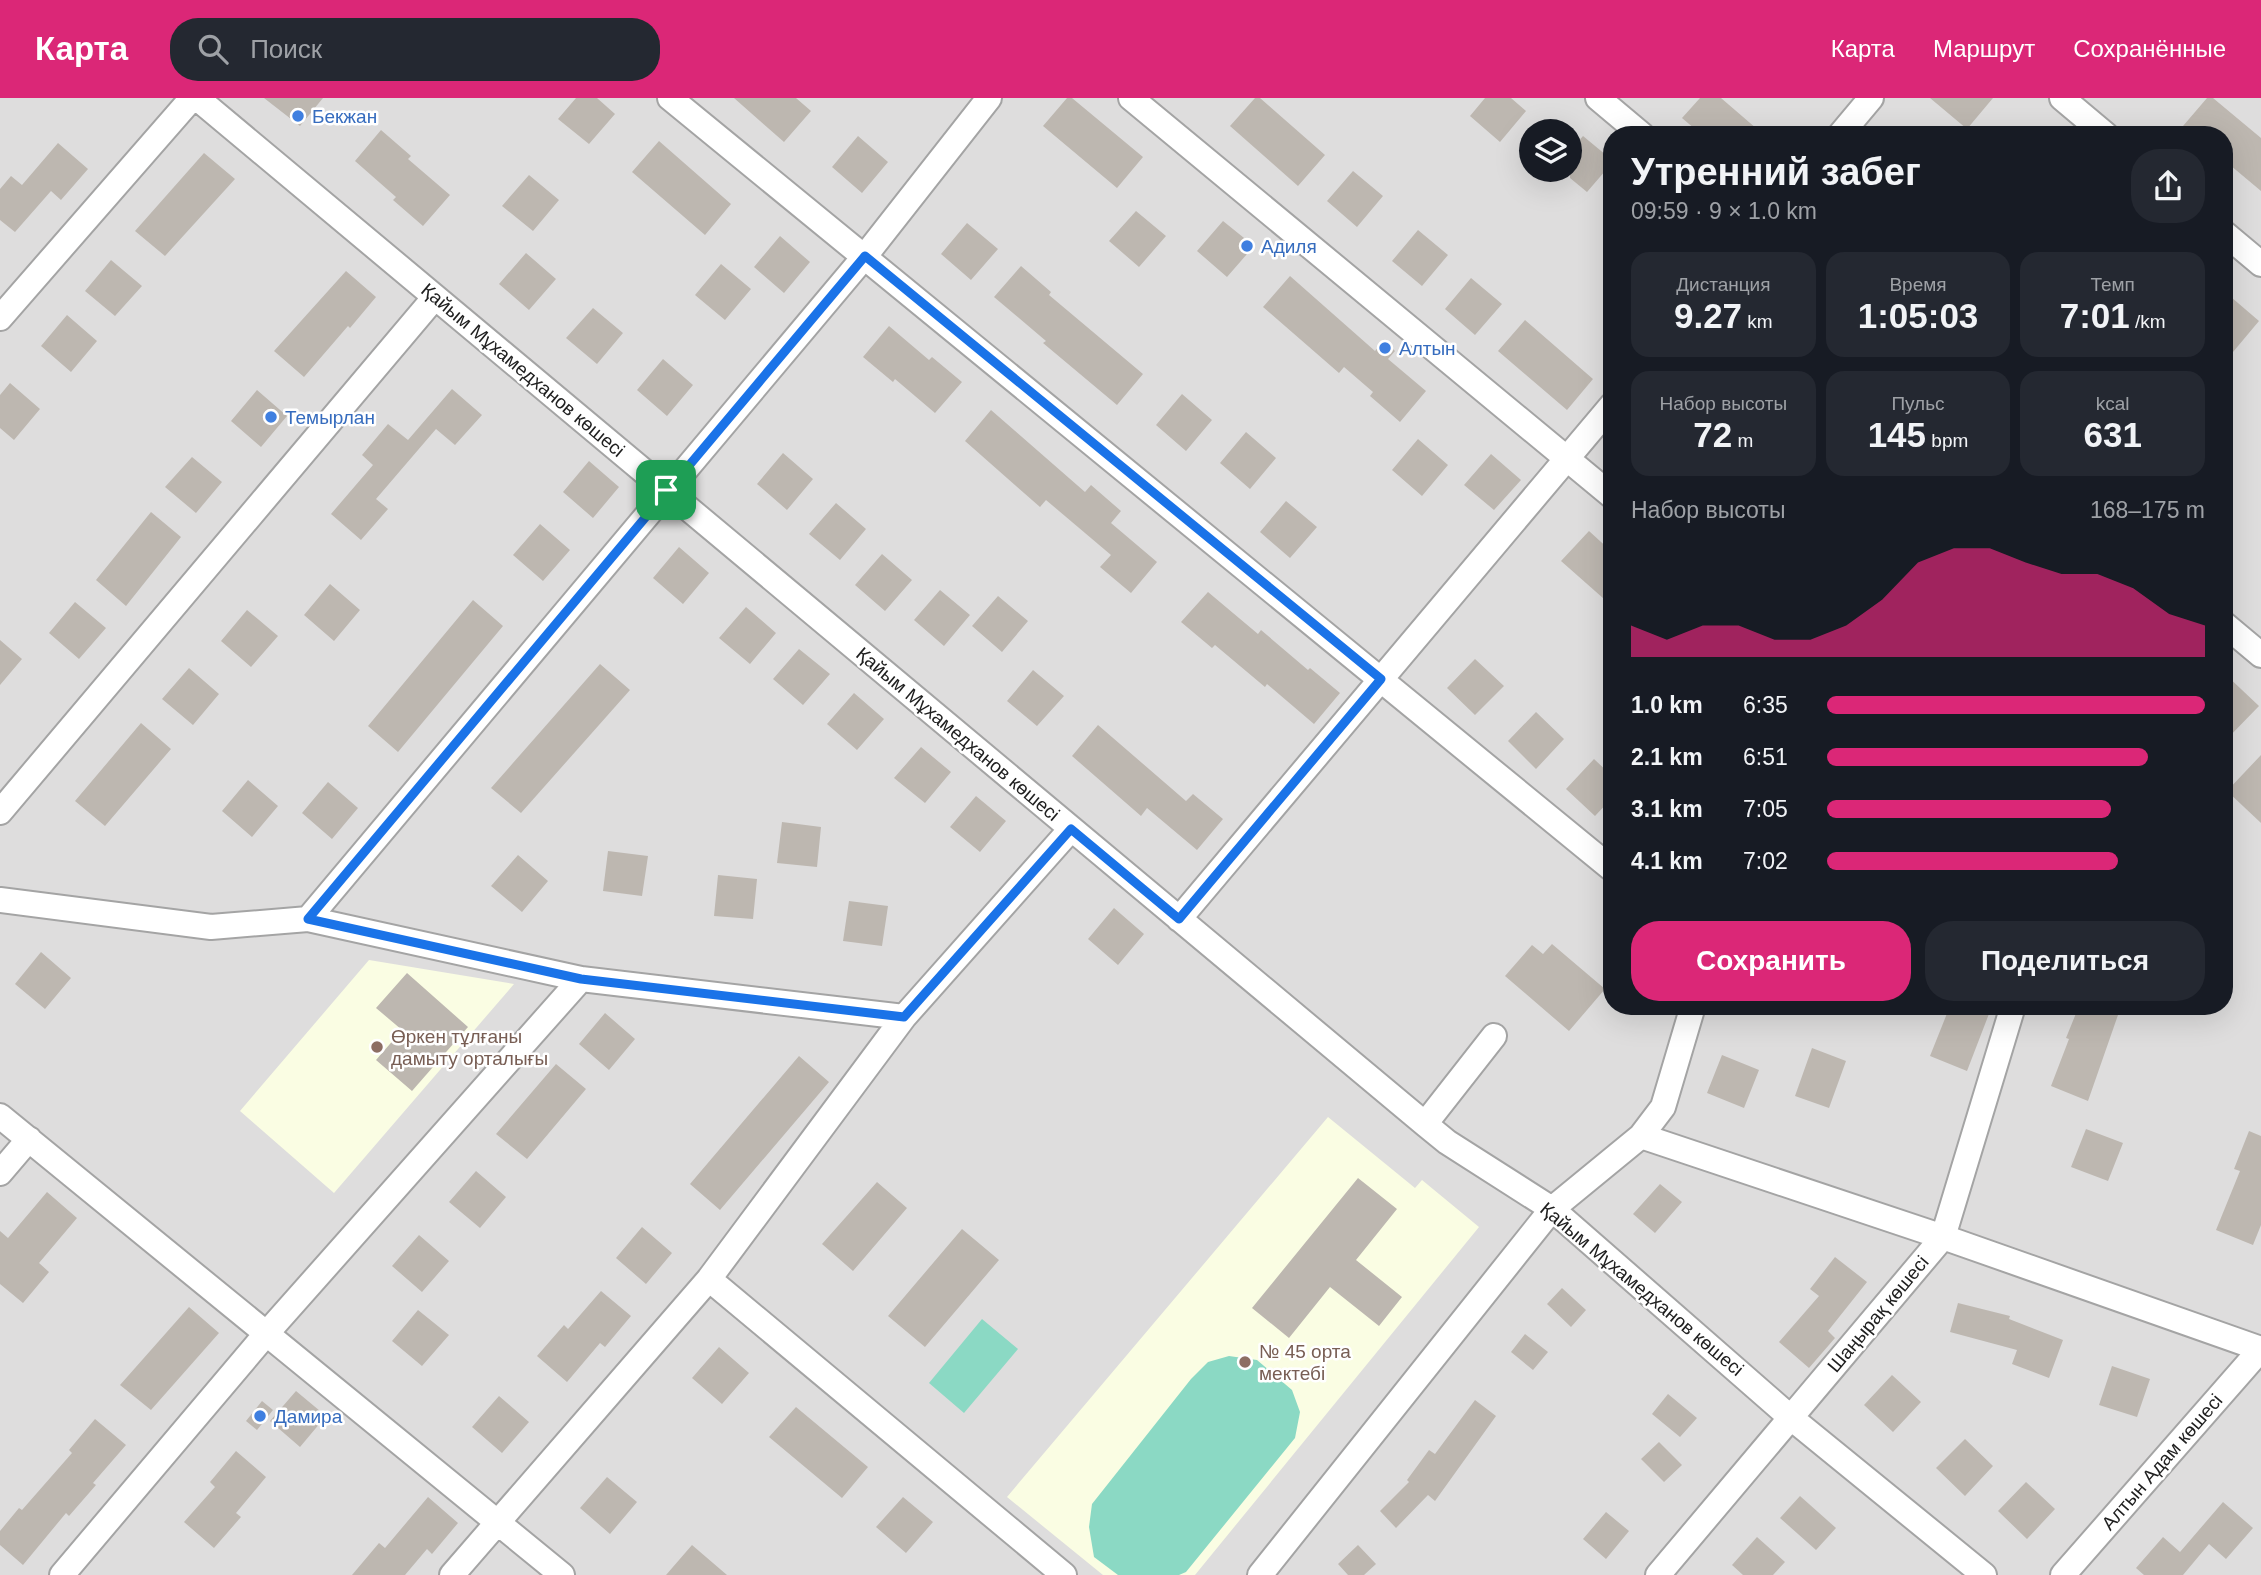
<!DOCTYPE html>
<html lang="ru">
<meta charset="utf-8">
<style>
:root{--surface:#171b24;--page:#242831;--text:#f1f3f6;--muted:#9ea1a6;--accent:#db2777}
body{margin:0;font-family:Helvetica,sans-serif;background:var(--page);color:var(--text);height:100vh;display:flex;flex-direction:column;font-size:26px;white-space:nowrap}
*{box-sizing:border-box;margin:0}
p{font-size:23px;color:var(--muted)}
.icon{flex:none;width:38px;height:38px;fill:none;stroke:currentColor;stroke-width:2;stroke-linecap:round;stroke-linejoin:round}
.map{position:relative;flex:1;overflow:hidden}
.drawer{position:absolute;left:1603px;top:28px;width:630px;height:889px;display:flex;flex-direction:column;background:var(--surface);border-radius:28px;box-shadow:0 7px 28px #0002}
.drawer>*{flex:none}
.buttons{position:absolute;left:1519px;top:21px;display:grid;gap:14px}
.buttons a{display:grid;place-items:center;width:63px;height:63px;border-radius:50%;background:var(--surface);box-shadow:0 7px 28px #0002;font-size:35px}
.pin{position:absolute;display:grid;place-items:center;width:60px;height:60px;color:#fff;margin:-30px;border-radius:14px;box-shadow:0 4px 10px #0006}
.round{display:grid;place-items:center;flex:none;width:74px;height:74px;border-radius:28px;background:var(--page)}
.overview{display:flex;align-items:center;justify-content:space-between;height:119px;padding:0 28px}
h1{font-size:38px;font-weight:700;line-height:52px}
.figures{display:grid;grid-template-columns:repeat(3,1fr);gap:10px;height:119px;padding:7px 28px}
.figures div{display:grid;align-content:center;border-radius:18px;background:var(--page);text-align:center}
.figures b{font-size:35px;font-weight:700}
.figures small{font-size:19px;font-weight:400}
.figures p{font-size:19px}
.chart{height:196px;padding:14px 28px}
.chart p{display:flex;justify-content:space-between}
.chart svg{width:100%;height:126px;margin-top:7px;fill:var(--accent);opacity:.7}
.button{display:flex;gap:14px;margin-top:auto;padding:14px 28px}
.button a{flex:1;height:80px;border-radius:28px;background:var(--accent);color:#fff;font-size:28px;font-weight:700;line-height:80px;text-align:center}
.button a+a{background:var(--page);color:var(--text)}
ul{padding:0 28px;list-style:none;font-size:23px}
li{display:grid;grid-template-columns:112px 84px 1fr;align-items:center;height:52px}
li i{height:18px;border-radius:9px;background:var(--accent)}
header{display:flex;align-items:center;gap:42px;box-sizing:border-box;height:98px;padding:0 35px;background:var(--accent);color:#fff}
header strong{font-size:33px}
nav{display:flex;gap:38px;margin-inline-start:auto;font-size:24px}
.search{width:490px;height:63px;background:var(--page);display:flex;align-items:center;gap:18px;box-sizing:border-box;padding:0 24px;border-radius:28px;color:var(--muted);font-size:26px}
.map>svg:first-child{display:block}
.residential{fill:#dedddd;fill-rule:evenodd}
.education{fill:#fafde3}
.pitch{fill:#8bd9c4}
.building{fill:#bdb7b0}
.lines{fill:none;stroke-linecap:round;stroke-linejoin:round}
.minor-casing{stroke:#a4a4a4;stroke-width:28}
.minor{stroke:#fff;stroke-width:24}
.route-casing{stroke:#fff;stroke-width:14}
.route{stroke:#1a73e8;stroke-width:9}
.shop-dot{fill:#3f7fe0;stroke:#fff;stroke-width:2.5}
.education-dot{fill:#8d6e63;stroke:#fff;stroke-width:2.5}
.labels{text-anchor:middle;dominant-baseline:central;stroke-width:5;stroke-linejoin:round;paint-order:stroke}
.shop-label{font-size:19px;fill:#366cbe;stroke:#fff;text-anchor:start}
.street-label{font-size:19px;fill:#202020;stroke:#fff}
.education-label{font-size:19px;fill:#785e54;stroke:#fff;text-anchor:start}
</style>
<header>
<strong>Карта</strong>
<div class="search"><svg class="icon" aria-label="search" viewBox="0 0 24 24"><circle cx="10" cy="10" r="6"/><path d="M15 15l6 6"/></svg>Поиск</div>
<nav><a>Карта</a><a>Маршрут</a><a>Сохранённые</a></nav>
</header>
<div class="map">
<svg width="2261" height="1477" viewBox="0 0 2261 1477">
<rect width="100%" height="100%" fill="#f0eee7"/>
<path class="residential" d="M0,0H2261V1477H0ZM1531,33H1570V72H1531ZM1612,37H2224V908H1612Z"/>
<path class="education" d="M369,862L514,886L334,1095L240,1013Z
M1328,1019L1415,1090L1422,1082L1479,1129L1195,1477H1103L1007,1399Z"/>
<path class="pitch" d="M982,1221L1018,1251L964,1315L929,1285Z
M1229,1258L1257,1262L1292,1292L1300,1314L1295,1340L1186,1474L1179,1477H1118L1094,1459L1089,1429L1092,1406L1191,1281L1208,1264Z"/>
<path class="building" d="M264,0H323L300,28Z
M576,0H597L615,16L589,46L558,21Z
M734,0H796L811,13L784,44Z
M1067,0H1072L1143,59L1117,90L1043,28Z
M1255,0H1260L1325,57L1298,88L1230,28Z
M1485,0H1511L1526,13L1500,44L1470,18Z
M1700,0H1721L1764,37H1702L1682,20Z
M1930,0H1993L1967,31Z
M2207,0H2213L2261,40V93L2224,62V37H2194L2183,28Z
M381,32L411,58L408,61L450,97L423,128L393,102L396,99L355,63Z
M858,38L888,64L862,95L832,69Z
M1583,38L1612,62V65L1587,94L1570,80V53Z
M659,43L731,106L705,137L632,74Z
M58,45L88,71L61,102L51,93L15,134L0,122V91L11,78L22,87Z
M204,55L235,81L165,158L135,133Z
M1353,73L1383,98L1357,129L1327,103Z
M529,77L559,102L533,133L502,108Z
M1136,113L1166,138L1139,169L1109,143Z
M1223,123L1254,148L1227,179L1197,153Z
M967,125L998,151L971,182L941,156Z
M1418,132L1448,157L1422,188L1392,163Z
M780,138L810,164L784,195L754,169Z
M526,155L556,181L529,212L499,186Z
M111,162L142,188L115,218L85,193Z
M721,166L751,191L725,222L695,197Z
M1021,168L1051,194L1049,197L1143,276L1117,307L1043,245L1046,243L994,199Z
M346,173L376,199L350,230L348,228L304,279L274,253Z
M1290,178L1375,253L1384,243L1395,253L1388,261L1426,293L1400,324L1370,298L1373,294L1344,269L1339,275L1263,209Z
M1471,180L1502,206L1475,237L1445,211Z
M2224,193L2259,223L2233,254L2224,246Z
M593,210L623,235L597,266L566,240Z
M67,217L97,243L71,274L41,248Z
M1525,222L1593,281L1567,312L1498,253Z
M889,228L929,262L932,259L962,284L935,315L895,281L893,284L863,259Z
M663,261L693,287L667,318L637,292Z
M10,285L40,311L14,342L0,330V297Z
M452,291L482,317L455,347L436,331L376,401L388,411L361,442L331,416L373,367L362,357L388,326L408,342Z
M257,292L287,318L261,349L231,323Z
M1182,296L1212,322L1186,353L1156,327Z
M991,312L1085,394L1091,387L1121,413L1111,425L1157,464L1131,495L1100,469L1111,457L1046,402L1040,409L965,343Z
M1246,334L1276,360L1250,391L1220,365Z
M1418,341L1448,367L1422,398L1392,372Z
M783,355L813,381L787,412L757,386Z
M1491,356L1521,382L1494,412L1464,387Z
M192,359L222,384L196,415L165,389Z
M589,363L619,389L593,420L563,394Z
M1286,403L1317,429L1290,460L1260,434Z
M836,405L866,431L840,462L809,436Z
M151,414L181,439L126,508L96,482Z
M540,426L570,452L543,483L513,457Z
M1589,433L1612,454V508L1561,463Z
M679,449L709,475L683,506L653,480Z
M882,456L912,482L885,513L855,487Z
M330,486L360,512L334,543L304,517Z
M940,492L970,517L944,548L914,522Z
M1208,494L1258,536L1261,532L1308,572L1310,570L1340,595L1314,626L1267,586L1265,589L1215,547L1212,550L1181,524Z
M998,498L1028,523L1002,554L972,528Z
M473,502L503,528L398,654L368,628Z
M75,504L106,530L79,561L49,535Z
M746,509L776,535L750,566L719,540Z
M247,512L278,538L251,569L221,543Z
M0,542L22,561L0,587Z
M799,551L830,576L803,607L773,581Z
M1475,561L1504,588L1475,617L1447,590Z
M600,566L630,592L521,715L491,690Z
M189,570L219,596L193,627L162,601Z
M1033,572L1064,598L1037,628L1007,603Z
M2224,575L2259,608L2224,644Z
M854,595L884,621L857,652L827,626Z
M1536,614L1564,641L1536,671L1508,643Z
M141,625L171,651L105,728L75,703Z
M1098,627L1186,703L1193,696L1223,721L1197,752L1147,710L1141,718L1072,658Z
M921,649L951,674L925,705L894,680Z
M2261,657V725L2227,693Z
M1594,661L1612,678V700L1595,718L1566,691Z
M248,682L278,708L252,739L222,713Z
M328,684L358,710L332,741L302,715Z
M976,698L1006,723L980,754L950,729Z
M782,724L821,729L817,769L777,765Z
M608,753L648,758L642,798L603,793Z
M518,757L548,783L522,814L491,788Z
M718,777L757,781L753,821L714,818Z
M849,803L888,808L882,848L843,843Z
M1114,810L1144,836L1118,867L1088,841Z
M1552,846L1605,891L1569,933L1505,878L1532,847L1543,856Z
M41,854L71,880L45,911L15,886Z
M407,875L468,929L412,993L376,962L402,932L376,910Z
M1950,908H1992L1967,973L1930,958Z
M2079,908H2097L2118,917L2088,1003L2051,988L2069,941L2066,940Z
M605,915L635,941L609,972L579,946Z
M1812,950L1846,963L1829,1010L1795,998Z
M1722,957L1759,972L1744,1010L1707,995Z
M799,958L829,984L720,1112L690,1086Z
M556,966L586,991L527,1061L496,1036Z
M2086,1031L2123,1045L2108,1083L2071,1069Z
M2249,1033L2261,1038V1127L2253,1147L2216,1132L2240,1073L2234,1071Z
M476,1073L506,1099L480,1130L449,1104Z
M1358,1080L1397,1111L1356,1162L1402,1199L1379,1228L1330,1189L1289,1240L1252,1210Z
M877,1084L907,1110L853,1173L822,1146Z
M1660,1086L1682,1104L1655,1135L1633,1116Z
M47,1094L77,1120L39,1165L49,1174L23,1205L0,1186V1133L8,1140Z
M642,1129L672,1155L646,1186L616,1160Z
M962,1131L999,1162L925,1249L888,1218Z
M419,1137L449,1163L422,1194L392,1168Z
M1835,1159L1867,1184L1828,1233L1835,1240L1809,1270L1779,1244L1819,1198L1810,1191Z
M1562,1190L1586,1212L1571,1229L1547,1206Z
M601,1193L631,1218L605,1249L600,1245L567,1284L537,1258L564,1227L568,1231Z
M1958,1205L2010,1218L2009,1221L2063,1242L2049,1280L2012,1266L2017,1252L1950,1234Z
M189,1209L219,1235L151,1312L120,1287Z
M418,1212L449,1237L422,1268L392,1243Z
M1525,1236L1548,1254L1533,1272L1511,1254Z
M719,1249L749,1275L722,1306L692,1280Z
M2112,1268L2150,1281L2137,1319L2099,1307Z
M1892,1277L1921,1304L1893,1334L1864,1307Z
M296,1293L326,1318L300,1349L270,1323Z
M1668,1296L1697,1320L1680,1339L1652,1316Z
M499,1298L529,1324L502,1355L472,1329Z
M1475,1302L1496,1318L1435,1403L1428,1397L1396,1430L1380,1413L1409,1384L1407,1382L1429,1352L1435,1356Z
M262,1303L273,1312L257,1332L246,1323Z
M796,1309L868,1369L842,1400L769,1339Z
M95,1321L126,1347L93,1385L96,1387L69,1418L66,1415L23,1467L0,1447V1433L19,1410L22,1412L72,1355L69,1352Z
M1965,1341L1993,1368L1965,1398L1936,1370Z
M1659,1344L1682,1367L1664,1384L1641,1361Z
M236,1353L266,1379L236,1415L241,1419L214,1450L184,1424L215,1389L210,1384Z
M607,1379L637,1404L610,1436L580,1410Z
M2026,1384L2055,1411L2027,1441L1998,1413Z
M1800,1398L1836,1430L1816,1452L1780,1420Z
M428,1399L458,1425L432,1456L427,1451L405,1477H352L379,1445L385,1450Z
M903,1399L933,1424L906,1455L876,1429Z
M2223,1404L2253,1430L2226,1461L2209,1446L2183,1477H2144L2136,1470L2163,1439L2180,1454Z
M1606,1414L1629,1433L1606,1461L1583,1441Z
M1757,1439L1785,1464L1773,1477H1743L1732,1467Z
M692,1447L727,1477H666Z
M1358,1447L1376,1466L1364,1477H1348L1338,1466Z"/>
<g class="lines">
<g class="minor-casing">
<path id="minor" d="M197,0L1425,1026L1447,1044L1552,1111L1790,1319L1984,1477
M670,0L1612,771
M1131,0L1612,398
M1598,0L1642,37
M2062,0L2106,37
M1840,37L1871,0
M2224,135L2261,166
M0,220L192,0
M2224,526L2261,557
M0,714L435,199
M0,802L211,829L308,821L581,881L904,919L1071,731
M308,821L865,158L989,0
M1179,821L1612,307
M0,1018L562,1477
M1425,1026L1494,938
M1641,1038L1943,1139L2261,1251
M0,1075L29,1041
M709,1181L1064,1477
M62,1477L266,1236L581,881
M452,1477L709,1181L904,919
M1260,1477L1552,1111L1641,1038L1663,1009L1693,908
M1658,1477L1943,1139L2013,908
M2063,1477L2261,1251"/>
</g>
<use href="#minor" class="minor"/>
</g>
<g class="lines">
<g class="route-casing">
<path id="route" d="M865,158L1381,581L1179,821L1071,731L904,919L581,881L308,821Z"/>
</g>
<use href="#route" class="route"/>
</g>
<g class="shop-dot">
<circle cx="298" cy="18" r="7"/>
<circle cx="1247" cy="148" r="7"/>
<circle cx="1385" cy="250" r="7"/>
<circle cx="271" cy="319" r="7"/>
<circle cx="260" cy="1318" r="7"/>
</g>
<g class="education-dot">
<circle cx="377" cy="949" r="7"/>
<circle cx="1245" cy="1264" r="7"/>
</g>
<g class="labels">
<g class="shop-label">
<text x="312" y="18">Бекжан</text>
<text x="1261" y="148">Адиля</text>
<text x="1399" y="250">Алтын</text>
<text x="285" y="319">Темырлан</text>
<text x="274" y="1318">Дамира</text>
</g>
<g class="street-label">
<text transform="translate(523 272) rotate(40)">Қайым Мұхамедханов көшесі</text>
<text transform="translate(958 636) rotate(40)">Қайым Мұхамедханов көшесі</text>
<text transform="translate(1642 1191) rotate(40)">Қайым Мұхамедханов көшесі</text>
<text transform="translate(1878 1216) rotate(-50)">Шаңырақ көшесі</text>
<text transform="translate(2162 1364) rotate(-49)">Алтын Адам көшесі</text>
</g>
<g class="education-label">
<text x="391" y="938">Өркен тұлғаны<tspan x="391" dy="22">дамыту орталығы</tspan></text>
<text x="1259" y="1253">№ 45 орта<tspan x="1259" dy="22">мектебі</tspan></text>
</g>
</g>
</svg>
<div class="buttons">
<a><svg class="icon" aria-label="layers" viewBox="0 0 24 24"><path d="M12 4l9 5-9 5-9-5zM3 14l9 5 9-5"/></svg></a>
</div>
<div class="pin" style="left:666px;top:392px;background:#1e9e55"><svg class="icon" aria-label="arrive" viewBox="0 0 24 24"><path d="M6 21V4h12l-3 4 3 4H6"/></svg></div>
<section class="drawer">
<div class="overview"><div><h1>Утренний забег</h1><p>09:59 · 9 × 1.0 km</p></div><a class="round"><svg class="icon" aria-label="share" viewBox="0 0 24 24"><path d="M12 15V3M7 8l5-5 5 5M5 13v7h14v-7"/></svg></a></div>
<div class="figures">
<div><p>Дистанция</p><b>9.27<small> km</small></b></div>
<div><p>Время</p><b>1:05:03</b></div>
<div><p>Темп</p><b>7:01<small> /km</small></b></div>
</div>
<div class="figures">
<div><p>Набор высоты</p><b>72<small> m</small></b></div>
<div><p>Пульс</p><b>145<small> bpm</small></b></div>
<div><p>kcal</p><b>631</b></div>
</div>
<div class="chart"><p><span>Набор высоты</span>168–175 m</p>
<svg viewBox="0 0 160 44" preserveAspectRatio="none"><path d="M0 44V33L10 38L20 33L30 33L40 38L50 38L60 33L70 24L80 11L90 6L100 6L110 11L120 15L130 15L140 20L150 29L160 33V44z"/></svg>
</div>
<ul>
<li><b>1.0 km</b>6:35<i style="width:100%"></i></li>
<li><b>2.1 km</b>6:51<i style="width:85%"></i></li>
<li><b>3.1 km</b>7:05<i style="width:75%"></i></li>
<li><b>4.1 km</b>7:02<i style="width:77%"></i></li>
</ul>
<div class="button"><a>Сохранить</a><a>Поделиться</a></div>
</section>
</div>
